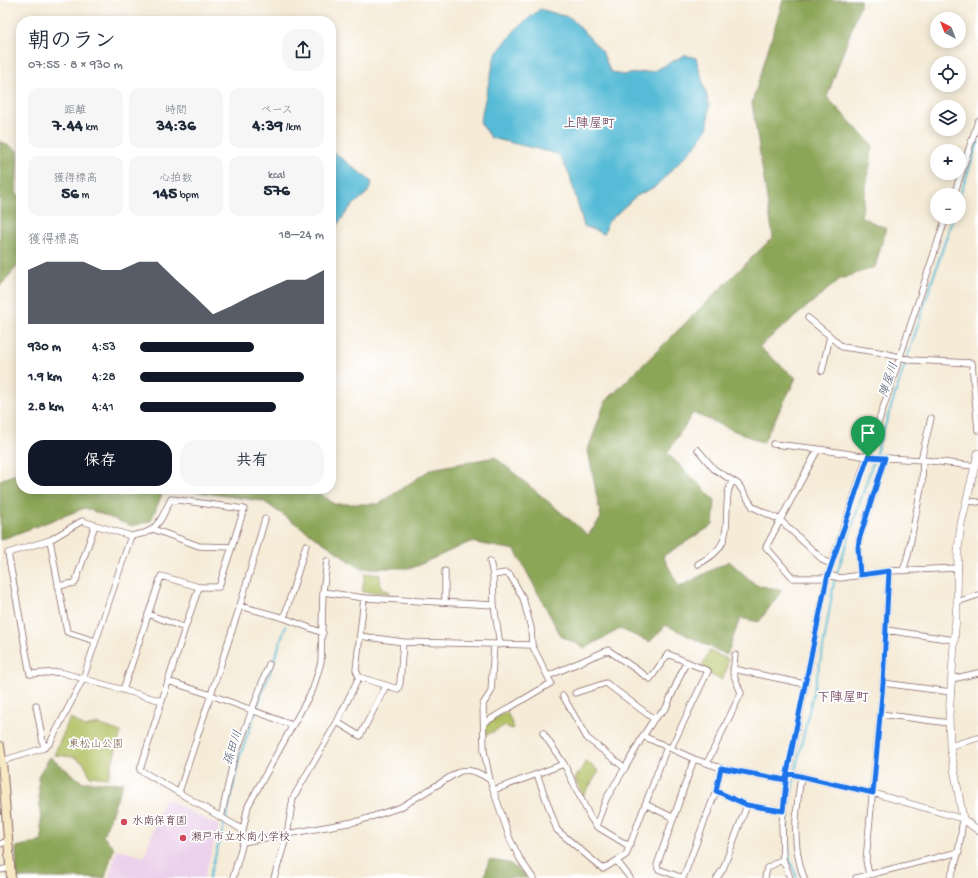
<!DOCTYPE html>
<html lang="ja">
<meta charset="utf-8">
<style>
:root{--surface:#fff;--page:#f6f6f7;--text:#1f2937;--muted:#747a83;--accent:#111827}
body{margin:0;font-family:"Gochi Hand","Klee One",sans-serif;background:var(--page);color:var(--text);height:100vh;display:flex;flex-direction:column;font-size:15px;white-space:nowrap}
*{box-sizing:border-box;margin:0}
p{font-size:13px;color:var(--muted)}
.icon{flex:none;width:22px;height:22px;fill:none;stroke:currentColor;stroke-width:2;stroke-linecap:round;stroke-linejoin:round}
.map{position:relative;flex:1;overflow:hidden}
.details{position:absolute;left:16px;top:16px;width:320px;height:478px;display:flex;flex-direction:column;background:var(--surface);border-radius:16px;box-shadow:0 2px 10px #0003}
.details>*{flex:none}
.needle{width:26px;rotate:318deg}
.controls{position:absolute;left:930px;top:12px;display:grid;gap:8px}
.controls a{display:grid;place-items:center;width:36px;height:36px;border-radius:50%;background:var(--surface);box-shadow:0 2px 10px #0003;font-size:20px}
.pin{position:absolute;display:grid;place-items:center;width:34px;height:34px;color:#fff;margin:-41px -17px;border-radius:50% 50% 50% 0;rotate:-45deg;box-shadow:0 0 4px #0007}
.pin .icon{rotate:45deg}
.round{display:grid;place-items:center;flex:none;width:42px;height:42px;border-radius:16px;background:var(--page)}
.summary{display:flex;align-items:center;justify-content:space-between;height:68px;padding:0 12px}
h1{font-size:22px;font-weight:700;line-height:30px}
.metrics{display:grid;grid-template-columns:repeat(3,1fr);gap:6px;height:68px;padding:4px 12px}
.metrics div{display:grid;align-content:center;border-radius:10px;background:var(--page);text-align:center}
.metrics b{font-size:17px;font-weight:700}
.metrics small{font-size:11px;font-weight:400}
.metrics p{font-size:11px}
.chart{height:112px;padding:8px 12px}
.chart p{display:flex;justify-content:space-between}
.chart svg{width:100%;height:72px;margin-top:4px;fill:var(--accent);opacity:.7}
.button{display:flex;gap:8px;margin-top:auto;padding:8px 12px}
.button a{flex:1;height:46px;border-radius:16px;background:var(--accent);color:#fff;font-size:16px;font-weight:700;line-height:46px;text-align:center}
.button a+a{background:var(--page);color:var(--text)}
ul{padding:0 12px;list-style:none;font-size:13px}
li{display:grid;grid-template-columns:64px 48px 1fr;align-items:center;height:30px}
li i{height:10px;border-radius:5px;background:var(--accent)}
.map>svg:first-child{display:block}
.built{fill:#ebd1eb}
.green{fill:#b1c062;stroke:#7e7046}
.forest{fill:#8ca658;stroke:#6b6242}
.water{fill:#57bbd6;stroke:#506d80}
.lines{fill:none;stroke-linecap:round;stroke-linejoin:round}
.stream{stroke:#57bbd6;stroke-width:2}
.minor-casing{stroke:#866667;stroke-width:7}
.tertiary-casing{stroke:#866667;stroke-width:8}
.secondary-casing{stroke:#866667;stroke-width:10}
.minor{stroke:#fff;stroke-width:5.5}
.tertiary{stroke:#fff;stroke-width:7}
.secondary{stroke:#f7e9c3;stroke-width:8}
.route-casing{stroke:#fff;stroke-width:8}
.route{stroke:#1a73e8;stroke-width:5}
.poi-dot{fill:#d1495b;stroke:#fff;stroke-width:1.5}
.labels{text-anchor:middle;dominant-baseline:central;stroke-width:3.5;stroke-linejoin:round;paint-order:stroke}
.park-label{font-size:11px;fill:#6e573e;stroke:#fff}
.poi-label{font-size:11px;fill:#4a1f2b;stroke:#fff;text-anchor:start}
.water-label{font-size:12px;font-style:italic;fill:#4f5d6f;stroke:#fff}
.quarter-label{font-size:13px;font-weight:bold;fill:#7c526a;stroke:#fff}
</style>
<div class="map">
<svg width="978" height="878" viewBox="0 0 978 878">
<rect width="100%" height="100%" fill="#fff"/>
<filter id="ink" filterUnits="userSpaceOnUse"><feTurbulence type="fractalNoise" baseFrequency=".025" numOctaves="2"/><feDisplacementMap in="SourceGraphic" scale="8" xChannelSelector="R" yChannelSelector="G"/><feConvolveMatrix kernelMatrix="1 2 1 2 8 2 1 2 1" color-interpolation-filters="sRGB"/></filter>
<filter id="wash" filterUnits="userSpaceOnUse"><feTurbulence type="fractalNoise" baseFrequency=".012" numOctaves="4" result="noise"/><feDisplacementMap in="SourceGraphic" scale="16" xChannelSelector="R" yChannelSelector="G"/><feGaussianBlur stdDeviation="0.9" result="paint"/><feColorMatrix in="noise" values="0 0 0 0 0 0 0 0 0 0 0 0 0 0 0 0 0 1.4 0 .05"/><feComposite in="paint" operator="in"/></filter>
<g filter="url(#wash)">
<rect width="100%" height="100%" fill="#f5ebd7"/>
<path class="built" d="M164,798L219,826L204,878H109L117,849L144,857Z"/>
<path class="green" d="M365,573L380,575L381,588L390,593L362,592Z
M709,651L728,659L726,671L722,680L709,674L702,666Z
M507,712L514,728L512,729L505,726L486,735L485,723Z
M70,718L85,727L98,724L121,732L108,778L90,776L84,763L74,757L54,755Z
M586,761L599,771L583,796L575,779Z"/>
<path class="forest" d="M783,0H860V6L827,97L873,146L861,217L886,228L875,267L840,279L759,347L796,378L763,443L693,413L667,453L715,500L713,525L663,556L679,587L729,561L756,585L782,590L759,622L740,618L727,655L666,625L650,642L620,629L585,648L561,636L515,550L470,542L412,568H360L263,501L177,489H315L334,504H379L431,469L495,457L588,535L601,518L588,450L605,402L773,237L752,103Z
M0,141L18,151L16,194L21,197V262L0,286Z
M21,472V489H164L151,521L132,526L85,508L0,540V480Z
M50,757L82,782L123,783L103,836L114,847L105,878H17L16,847L42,841L38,776Z
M489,860L509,863L530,878H484Z"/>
<path class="water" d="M540,9L571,18L602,51L610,71L621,75L654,71L685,55L696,58L709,104L708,127L695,146L656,186L635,197L608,222L604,234L584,226L569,173L558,154L491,138L480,122L495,55L515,30Z
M331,150L372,182L368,192L350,208L331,233Z"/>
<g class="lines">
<path class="stream" d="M959,198L978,142
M209,878L228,811L239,759L286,626
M797,878L790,861L787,835L788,810L797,764L822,654L834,582L953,217"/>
</g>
</g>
<g filter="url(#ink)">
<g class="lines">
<g class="minor-casing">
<path id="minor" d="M954,195L978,121
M808,318L830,336
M822,371L830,336L842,347L878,352L912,360L972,363L978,430
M773,444L818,449
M698,450L714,469L738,484L753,507L780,520L824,561L832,564
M921,460L931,418
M967,501L978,502
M153,529L199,546L232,547
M50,540L67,632L95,641
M490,561L493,575
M698,564C728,549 726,536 727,505C728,494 727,490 733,481
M903,571L908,555L922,483L923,460
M828,575L840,578L889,571L958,568
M860,575L858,548L859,540L885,458
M827,578H793L766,547L818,449L868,457L923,460L974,466
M58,586L75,583L95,525
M199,587L185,628L140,770L243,830
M323,592L327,561
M445,602V571
M957,602L978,595
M494,605L500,645
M240,606L284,618L323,633
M148,614L185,628
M284,618L306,545
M886,630L954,640
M360,636L403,642L532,645
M494,645L491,692L483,704L484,751L490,780L510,839L520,859L533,878
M733,669L805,684
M548,676L608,650L650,679L668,654L708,671L671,748
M359,677L398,689L400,683L403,642
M952,679L978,673
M168,681L211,695L292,725
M883,683L951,692
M123,690L161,576L199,587H219L244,509L171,499L161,519L153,529L145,533L131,536L82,521L50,540L8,553L30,674L60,672L162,701
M575,693L606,683L654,719
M563,696L587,738L625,768L643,736L694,759L721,768L786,780
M36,705L44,748
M880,714L949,723
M337,722L360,736L386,686
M543,733L564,764L590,817L596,826L629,846
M643,736L654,719L666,708L686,662
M950,746L978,738
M2,761L44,748L50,743L83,679L131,536
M707,763L741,693L733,673L735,655
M787,773L873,793L963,819C960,840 959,859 950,878
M537,774L557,830L603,869L626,855L667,747
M801,776C796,812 791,843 804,878
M494,790L564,764
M716,791L747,805L783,811
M179,792L240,606L265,519
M645,804L674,818
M221,818L233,762L269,664
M596,826L606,799L625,768
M243,842L359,821L401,807L460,771C472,769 480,773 490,780
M0,844L8,841
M617,861L630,878
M0,870L10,868
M869,875L866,860L883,683L889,571
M233,878L243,842V830L248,806L313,689L321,662L323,592L364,598L494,605L493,575L506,573L510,575L523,598L531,628L532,645L551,683L484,723
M274,878L287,835L293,798L337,722L359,677L356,670L364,598
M683,878L658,869L657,865L694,759
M683,878L716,791L721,768
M717,878L723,869L747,805
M765,878L767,868L783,859
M790,878L783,859L782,824L786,780L827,578L946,217
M856,878L959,852"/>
</g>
<g class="tertiary-casing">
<path id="tertiary" d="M978,453L961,524L958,549L957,602L949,716L950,746L963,819L978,830"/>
</g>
<g class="secondary-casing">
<path id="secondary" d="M0,746L2,761L11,878"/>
</g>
<use href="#minor" class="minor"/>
<use href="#tertiary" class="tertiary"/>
<use href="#secondary" class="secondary"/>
</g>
</g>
<g class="lines" filter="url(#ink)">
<g class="route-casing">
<path id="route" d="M868,457L827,578L787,773L786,780L721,768L716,791L747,805L783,811L787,773L873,793L883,683L889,571L860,575L858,548L859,540L885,458L868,457"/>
</g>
<use href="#route" class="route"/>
</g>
<g class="poi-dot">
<circle cx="124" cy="822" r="4"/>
<circle cx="183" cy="838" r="4"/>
</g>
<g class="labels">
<g class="park-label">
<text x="96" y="745">東松山公園</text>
</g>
<g class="poi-label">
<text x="132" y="822">水南保育園</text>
<text x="191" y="838">瀬戸市立水南小学校</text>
</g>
<g class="water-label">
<text transform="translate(890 380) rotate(-72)">陣屋川</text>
<text transform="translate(234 748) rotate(-72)">孫田川</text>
</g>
<g class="quarter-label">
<text x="589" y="124">上陣屋町</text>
<text x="843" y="698">下陣屋町</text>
</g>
</g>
</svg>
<div class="controls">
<a><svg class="needle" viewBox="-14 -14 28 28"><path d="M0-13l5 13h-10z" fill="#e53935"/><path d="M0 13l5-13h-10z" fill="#747a83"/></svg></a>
<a><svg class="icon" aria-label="locate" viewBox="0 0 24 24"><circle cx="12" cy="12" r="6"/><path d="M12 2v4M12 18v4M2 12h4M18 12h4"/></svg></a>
<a><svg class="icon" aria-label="layers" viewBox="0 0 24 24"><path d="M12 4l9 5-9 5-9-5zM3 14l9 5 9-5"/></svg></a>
<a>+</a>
<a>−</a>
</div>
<div class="pin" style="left:868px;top:457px;background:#1e9e55"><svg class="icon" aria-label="arrive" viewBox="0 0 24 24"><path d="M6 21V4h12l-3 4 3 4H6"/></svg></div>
<section class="details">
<div class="summary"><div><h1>朝のラン</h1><p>07:55 · 8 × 930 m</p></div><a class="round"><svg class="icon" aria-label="share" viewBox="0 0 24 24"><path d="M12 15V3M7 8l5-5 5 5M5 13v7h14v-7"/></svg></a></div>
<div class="metrics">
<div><p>距離</p><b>7.44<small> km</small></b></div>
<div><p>時間</p><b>34:36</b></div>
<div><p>ペース</p><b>4:39<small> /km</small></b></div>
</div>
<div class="metrics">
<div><p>獲得標高</p><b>56<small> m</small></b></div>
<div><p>心拍数</p><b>145<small> bpm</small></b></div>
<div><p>kcal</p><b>576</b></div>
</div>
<div class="chart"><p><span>獲得標高</span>18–24 m</p>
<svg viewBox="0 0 160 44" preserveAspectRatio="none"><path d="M0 44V11L10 6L20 6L30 6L40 11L50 11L60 6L70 6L80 17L90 27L100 38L110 33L120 27L130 22L140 17L150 17L160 11V44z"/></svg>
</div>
<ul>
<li><b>930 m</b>4:53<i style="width:62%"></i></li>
<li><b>1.9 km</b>4:28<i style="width:89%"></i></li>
<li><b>2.8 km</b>4:41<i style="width:74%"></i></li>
</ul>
<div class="button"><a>保存</a><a>共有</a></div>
</section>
</div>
